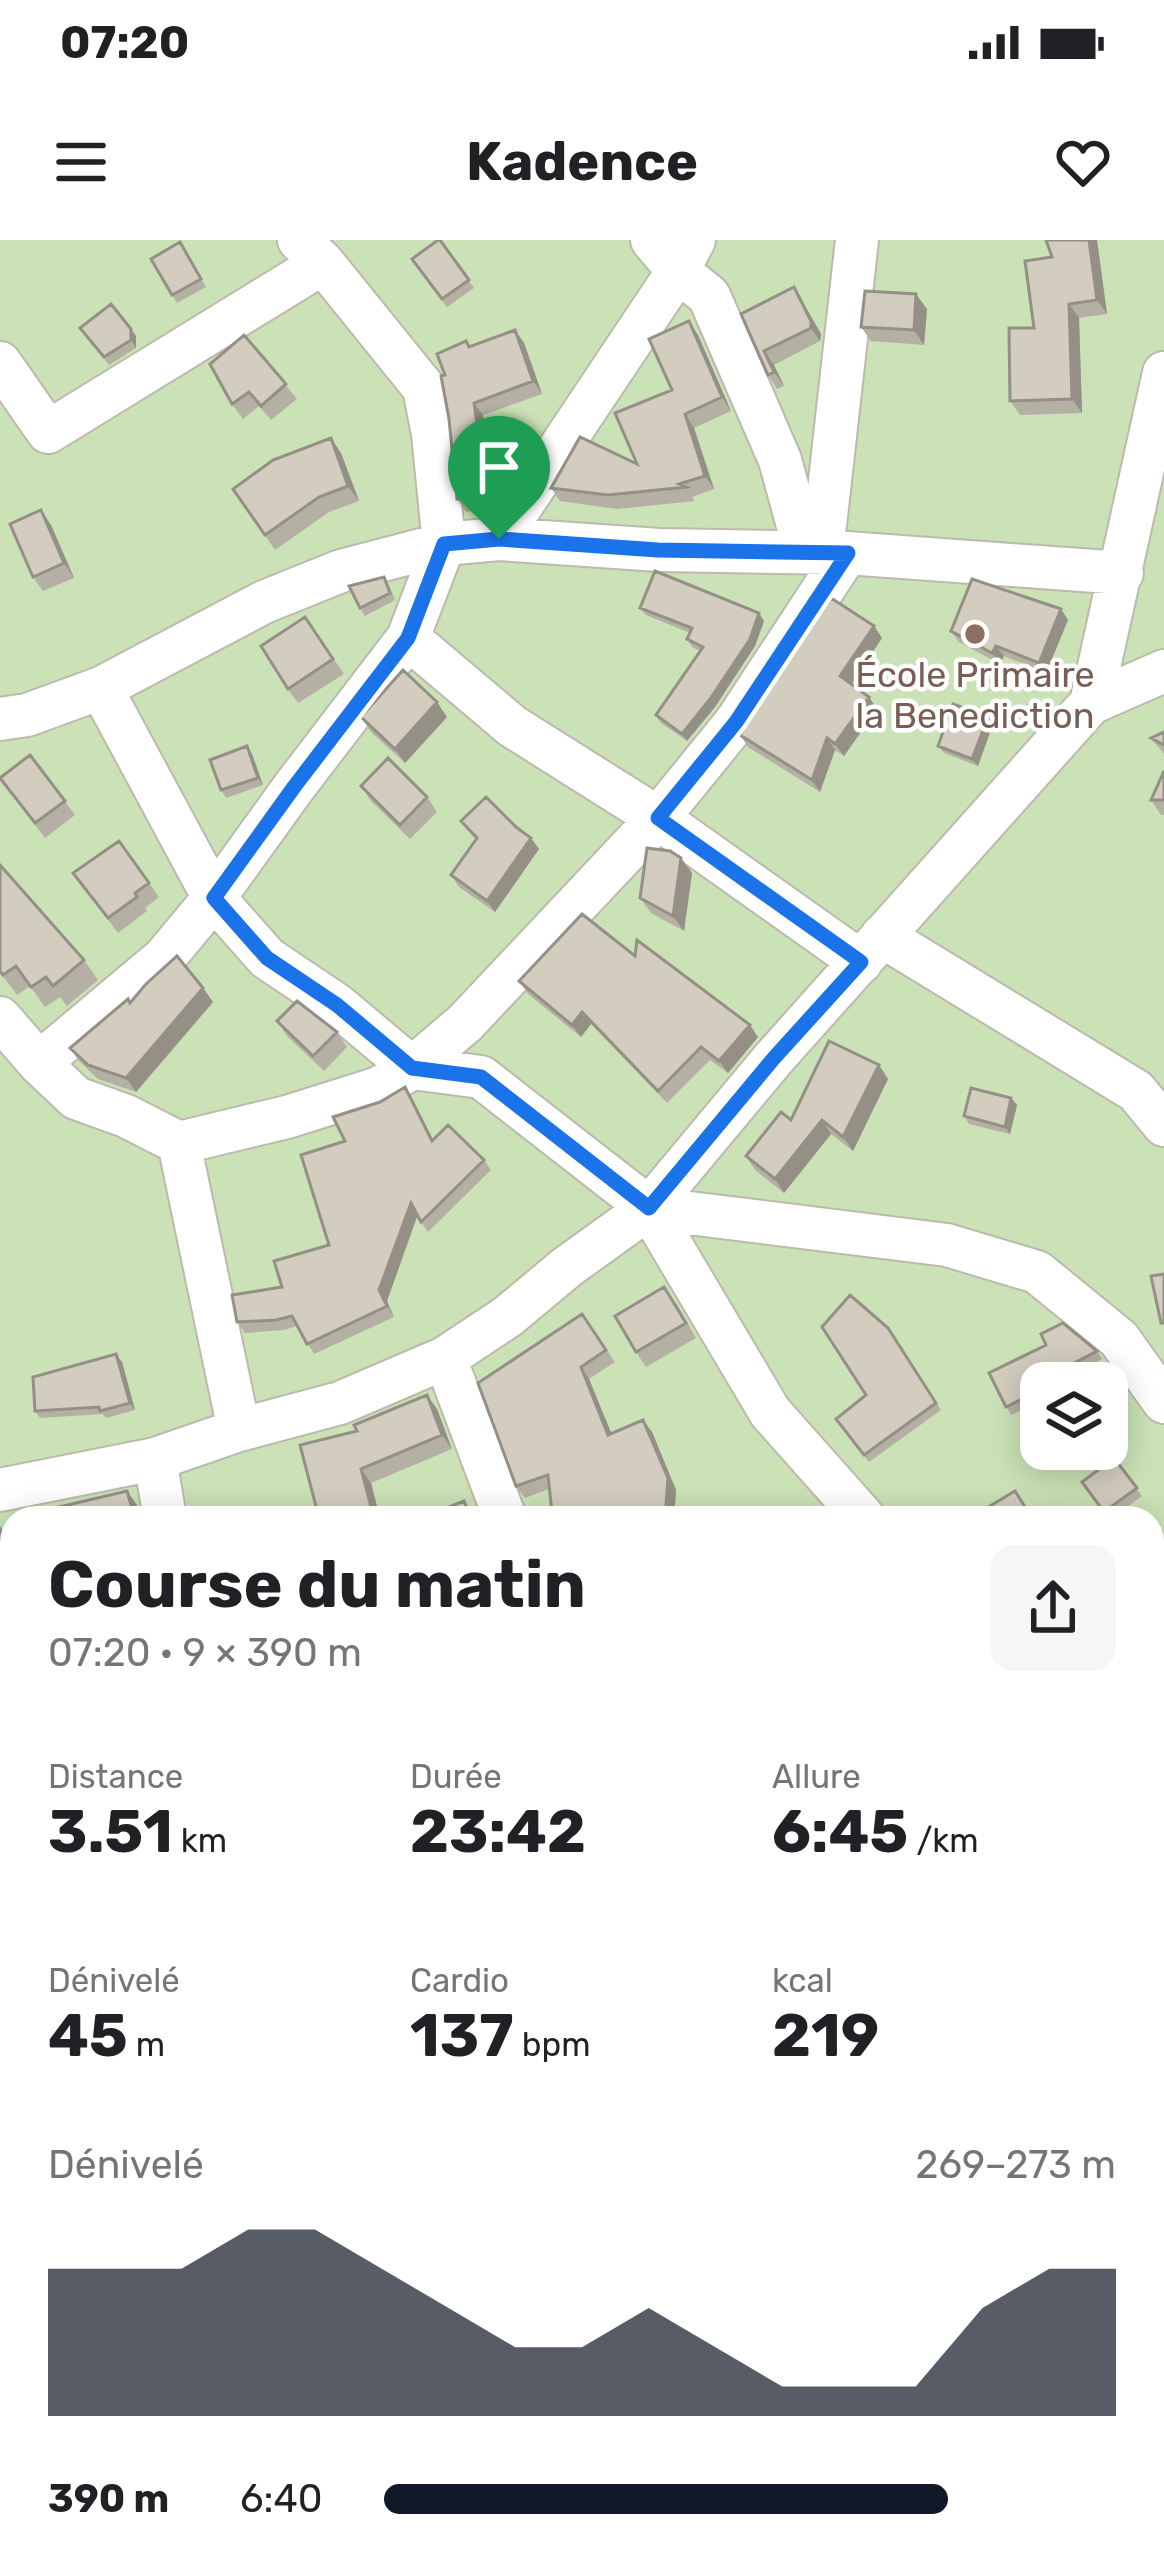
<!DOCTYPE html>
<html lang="fr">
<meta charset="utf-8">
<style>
:root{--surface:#fff;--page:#f6f6f6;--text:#202124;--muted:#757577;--accent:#111827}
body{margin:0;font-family:Rubik,sans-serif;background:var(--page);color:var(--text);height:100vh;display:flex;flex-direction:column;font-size:45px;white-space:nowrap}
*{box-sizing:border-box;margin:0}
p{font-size:39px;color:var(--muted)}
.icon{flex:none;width:66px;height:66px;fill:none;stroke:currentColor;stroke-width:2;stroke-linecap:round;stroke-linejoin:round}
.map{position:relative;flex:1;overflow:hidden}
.panel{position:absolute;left:0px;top:1266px;width:1164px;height:1065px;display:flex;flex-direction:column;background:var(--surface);border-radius:36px 36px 0 0;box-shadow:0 6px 30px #0003}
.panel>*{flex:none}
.fabs{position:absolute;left:1020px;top:1122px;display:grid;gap:24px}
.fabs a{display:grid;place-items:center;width:108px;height:108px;border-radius:24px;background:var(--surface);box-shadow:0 6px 30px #0003;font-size:60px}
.pin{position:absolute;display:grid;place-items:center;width:102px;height:102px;color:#fff;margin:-123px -51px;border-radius:50% 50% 50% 0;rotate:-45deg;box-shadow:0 0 12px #0007}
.pin .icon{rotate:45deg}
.round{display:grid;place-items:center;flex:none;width:126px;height:126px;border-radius:24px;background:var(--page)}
.headline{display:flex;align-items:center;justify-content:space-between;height:204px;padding:0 48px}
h1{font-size:66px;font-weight:700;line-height:90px}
.figures{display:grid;grid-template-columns:repeat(3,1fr);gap:18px;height:204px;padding:12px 48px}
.figures div{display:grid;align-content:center}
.figures b{font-size:60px;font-weight:700}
.figures small{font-size:33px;font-weight:400}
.figures p{font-size:33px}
.chart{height:336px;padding:24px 48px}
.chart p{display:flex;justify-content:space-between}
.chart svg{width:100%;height:216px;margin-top:12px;fill:var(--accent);opacity:.7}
ul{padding:0 48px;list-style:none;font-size:39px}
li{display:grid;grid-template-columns:192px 144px 1fr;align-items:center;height:90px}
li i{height:30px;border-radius:15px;background:var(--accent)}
.status{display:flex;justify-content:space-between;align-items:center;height:84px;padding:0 60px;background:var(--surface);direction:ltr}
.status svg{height:33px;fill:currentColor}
header{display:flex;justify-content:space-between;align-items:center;height:156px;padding:0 48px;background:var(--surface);font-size:54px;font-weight:700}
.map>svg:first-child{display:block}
.green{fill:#cae2b6;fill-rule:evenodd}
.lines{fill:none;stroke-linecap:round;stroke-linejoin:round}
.minor-casing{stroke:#bdb9ac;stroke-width:46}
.minor{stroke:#fff;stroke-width:42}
.wall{fill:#b5b0a4}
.shaded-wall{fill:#949086}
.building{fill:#d3cdbf;stroke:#949086;stroke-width:3}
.route-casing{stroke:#fff;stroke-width:24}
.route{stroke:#1a73e8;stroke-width:15}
.education-dot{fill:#8d6e63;stroke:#fff;stroke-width:4.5}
.labels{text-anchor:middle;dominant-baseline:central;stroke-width:9;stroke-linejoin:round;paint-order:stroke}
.education-label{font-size:36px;fill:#785e54;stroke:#fff}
</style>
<div class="status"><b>07:20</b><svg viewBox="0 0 49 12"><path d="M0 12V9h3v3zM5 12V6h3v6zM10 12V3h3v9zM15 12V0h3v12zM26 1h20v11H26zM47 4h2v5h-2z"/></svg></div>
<header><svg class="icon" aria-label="menu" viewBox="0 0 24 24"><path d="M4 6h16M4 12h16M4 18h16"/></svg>Kadence<svg class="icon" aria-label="heart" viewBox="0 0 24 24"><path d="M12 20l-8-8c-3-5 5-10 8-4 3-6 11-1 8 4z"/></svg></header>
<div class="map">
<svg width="1164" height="2330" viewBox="0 0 1164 2330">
<rect width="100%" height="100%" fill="#f2f0e9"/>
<path class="green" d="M0,0H1164V2330H0ZM1041,1143H1107V1209H1041ZM12,1278H1152V2319H12Z"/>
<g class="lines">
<g class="minor-casing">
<path id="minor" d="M652,0L678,31L709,56L780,220L805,311
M0,123L48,192L323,23
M499,299L678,31L694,0
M822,312L857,0
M408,398L512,486L658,578L861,722
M101,448L214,658L267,718L337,765L412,828L481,837L649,968L770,1172L864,1278
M1091,463L1164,133
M0,479L27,475L101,448L264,362L341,331L444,304L499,299L659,310L847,313L1122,333
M882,696L1136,851L1164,885
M0,778L39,823L76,858L126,876L179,903L287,877L379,848L412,828L465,783L658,578L736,482L847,313
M39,823L164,718L214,658L294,547L408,398L444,304L433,194L424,148L323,23L299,0
M179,903L239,1190
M649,968L947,1005L1037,1032L1119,1099L1164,1162
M445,1118L505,1278
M155,1219L165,1278
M0,1250L155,1219L239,1190L340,1163L445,1118L507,1077L567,1027L649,968L774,818L1091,463L1164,431
M1152,1506L1164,1498
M1152,1738L1164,1783
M1152,2057L1164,2052
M0,2117L12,2128
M190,2319L201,2330
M554,2319L559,2330
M992,2319L998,2330
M32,2330L47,2319
M262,2330L269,2319"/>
</g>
<use href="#minor" class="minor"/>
</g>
<path class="wall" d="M440,0L474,48L447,67L412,19Z
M1046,0H1097L1107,74L1079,78L1082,173L1020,175L1010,161L1034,88L1052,17Z
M180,2L206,47L177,63L172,55Z
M794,47L821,94L820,101L774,125L784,146L777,149L768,135L741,74Z
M927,69L924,105L871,101L861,87Z
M80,88L136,96V108L109,125Z
M515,90L524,103L542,154L483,175L495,259L487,271L485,269L466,272L457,259L445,135L470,106Z
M244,95L297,159L271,180L259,166L243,179L232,164Z
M698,95L731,171L694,188L714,249L692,257L695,261L617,269L560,261L551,248L637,224Z
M341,213L359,261L329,272L275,310L233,249Z
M41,270L51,285L74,338L43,351L33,337Z
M389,345L395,360L365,376L360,368Z
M640,368L764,381L755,406L715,467L687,501L661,483L656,475L701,411L692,407L687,399L690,393L646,375Z
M305,377L344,434L298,463L288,449Z
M1068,380L1046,433L1004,416L1000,424L959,402L951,391Z
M874,386L882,398L851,444L869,457L877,469L844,516L835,510L820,552L748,507L740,495Z
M361,477H447L405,523L371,492Z
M993,484L978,526L944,513L938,506Z
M1164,492V514L1151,498Z
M252,514L263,545L226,558L221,550Z
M30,515L75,575L45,598L0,538Z
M361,546L427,557L437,572L410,599L371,561Z
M1151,560H1164V575H1161Z
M461,581L516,587L539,609L495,672L459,647L451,635L476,600Z
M119,601L159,657L145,668L147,671L118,693L73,633Z
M681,618L692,633L684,691L651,673L640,658Z
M0,625L84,720L98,740L67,766L60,757L45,767L30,746L17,755L0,732Z
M635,716L758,797L728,833L710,820L667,863L591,784L581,797L528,754L519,741Z
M203,748L213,762L136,852L98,839L80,822L70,808L130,763Z
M277,781L337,792L347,807L324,831L287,796Z
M879,825L888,839L853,911L831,894L784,953L755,930L746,916L791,880Z
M412,858L433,900L484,920L491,930L428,992L417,976L387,1061L394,1077L314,1114L297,1086L284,1090L245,1093L237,1082L282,1047L329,1005L345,901Z
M1011,858L1017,865L1010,894L969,884L964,876Z
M675,1061L696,1098L646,1127L636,1112Z
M582,1074L615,1122L589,1139L611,1193L643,1180L652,1192L676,1250L674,1278H555L552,1273L549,1249L525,1258L516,1246Z
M888,1088L941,1170L869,1222L836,1179L866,1155Z
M1097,1111L1102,1119L1056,1143H1041V1160L1011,1175L989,1133Z
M122,1122L135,1170L106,1178L103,1174L40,1178L35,1171Z
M427,1155L437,1169L452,1209L371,1243L380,1278H319L357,1191Z
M1114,1218L1142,1256L1112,1278H1108L1082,1242Z
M0,1286L7,1297L12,1315V1345L0,1348Z
M0,1414L12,1415V1465L0,1464Z
M12,1542V1584L7,1583L0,1574Z
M1164,1565V1677L1161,1679L1152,1665L1162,1566Z
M1152,2210L1164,2229V2249L1152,2256Z
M885,2319H964L970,2330H934L931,2325L922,2330H780L887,2327Z"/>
<path class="shaded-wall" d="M1089,0H1097L1107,74L1097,60Z
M794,47L821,94L820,101L811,88Z
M916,54L927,69L924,105L914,90Z
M1069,64L1079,78L1082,173L1072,159Z
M689,81L698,95L731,171L722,157Z
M131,89L136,96V108L131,100Z
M515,90L524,103L542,154L533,141Z
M764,111L774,125L784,146L774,132Z
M474,163L483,175L495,259L487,271L478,259Z
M685,174L694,188L714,249L705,236Z
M331,198L341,213L359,261L348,246Z
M41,270L51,285L74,338L64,323Z
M1061,369L1068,380L1046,433L1039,423Z
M759,373L764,381L755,406L715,467L687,501L682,494Z
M874,386L882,398L849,448L840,436Z
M996,406L1004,416L1000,424L992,413Z
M869,457L877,469L844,516L835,504Z
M437,462L447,477L405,523L395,509Z
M988,477L993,484L978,526L972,519Z
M827,498L835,510L820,552L812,540Z
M247,506L252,514L263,545L258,538Z
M531,598L539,609L495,672L487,661Z
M681,618L692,633L684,691L673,676Z
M203,748L213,762L136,852L126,838Z
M582,772L591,784L581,797L572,785Z
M750,785L758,797L728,833L719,821Z
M879,825L888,839L853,911L843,897Z
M1011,858L1017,865L1010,894L1005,887Z
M822,880L831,894L784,953L775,939Z
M411,963L418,974L387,1061L394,1077L379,1050Z
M116,1114L122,1122L135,1170L130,1163Z
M581,1127L589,1139L617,1207L608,1195Z
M427,1155L437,1169L452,1209L442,1195Z
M643,1180L652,1192L676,1250L674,1278H665Z
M361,1229L371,1243L380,1278H374Z
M127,1251L137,1265L141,1278H135Z
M0,1286L7,1297L12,1315V1332L9,1328L0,1294Z
M12,1836V1859L0,1873V1850Z"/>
<path class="building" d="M438,0H440L469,40L442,59L412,19Z
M1046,0H1089L1097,60L1069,64L1072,159L1010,161L1009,88H1034L1025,21L1052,17Z
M180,2L201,39L172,55L151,19Z
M794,47L811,81V88L764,111L774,132L768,135L741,74Z
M865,51L916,54L914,90L861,87Z
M111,64L131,89V100L104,117L80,88Z
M689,81L722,157L685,174L705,236L679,244L686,247L608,255L551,248L580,197L637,224L615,173L672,150L649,99Z
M515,90L533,141L474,163L486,246L478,259L477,256L457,259L449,179L441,136L445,135L437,114L466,101L469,107Z
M244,95L286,144L261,166L249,152L232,164L210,124Z
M331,198L348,246L319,257L265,295L233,249L273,220Z
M41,270L64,323L33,337L10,284Z
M655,331L759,373L750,399L710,459L682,494L656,475L703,407L687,399L692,388L640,368Z
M384,337L390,353L360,368L349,346Z
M972,339L1061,369L1039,423L996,406L992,413L951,391Z
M831,358L874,386L840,436L869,457L835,504L827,498L812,540L740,495Z
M305,377L333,419L288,449L261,406Z
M403,430L437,462L395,509L361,477Z
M953,464L988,477L972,519L938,506Z
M1164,492V505L1151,498Z
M247,506L258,538L221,550L210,520Z
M30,515L65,561L35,583L0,538Z
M388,518L427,557L400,585L361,546Z
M1164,531V560H1151Z
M486,557L516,587L531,598L487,661L451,635L477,598L461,581Z
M119,601L149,643L135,653L137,657L108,678L73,633Z
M647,608L670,611L681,618L673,676L640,658Z
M0,625L84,720L53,746L46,737L31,747L16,726L3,735L0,731Z
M582,674L635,716L637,700L750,785L719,821L701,807L658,851L582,772L572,785L519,741Z
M177,716L203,748L126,838L88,825L70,808L128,759L130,763L146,744Z
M297,761L337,792L313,816L277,781Z
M829,801L879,825L843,897L822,880L775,939L746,916L781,872L791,880Z
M405,847L432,901L448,885L484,920L421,982L411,963L379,1050L387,1066L307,1104L292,1076L276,1080L237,1082L232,1055L282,1047L274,1021L329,1005L301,915L345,901L333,877L380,862Z
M971,848L1011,858L1005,887L964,876Z
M1164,1034V1083H1161L1151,1036Z
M664,1047L686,1083L636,1112L615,1076Z
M850,1055L888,1088L936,1163L864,1215L836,1179L866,1155L822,1087Z
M582,1074L606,1110L581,1127L608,1195L643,1180L668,1238L665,1278H612V1269L552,1273L548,1235L516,1246L478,1143Z
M1063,1083L1097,1111L1037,1143L1040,1150L1006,1167L989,1133L1046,1105L1041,1094Z
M116,1114L130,1163L100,1171L99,1167L35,1171L33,1137Z
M427,1155L442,1195L361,1229L374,1278H319L300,1205L357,1191L354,1185Z
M1114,1218L1137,1248L1104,1272L1082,1242Z
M127,1251L135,1278H38V1272Z
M1015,1251L1032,1278H990L985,1269Z
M464,1261L471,1278H422Z
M0,1294L9,1328L0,1331Z
M1164,1317V1353L1161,1355L1152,1340V1323Z
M0,1414L12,1415V1453L0,1452Z
M4,1541L12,1542V1575L0,1574Z
M1153,1553L1160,1567L1164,1565V1660L1152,1666Z
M0,1789L12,1790V1836L0,1850Z
M1152,2211L1164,2230L1152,2236Z
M623,2319H634L642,2330H618L615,2324Z
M665,2319H672L678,2330H645Z
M782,2319H880L887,2327L885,2319H908L888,2330H780L777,2326L783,2321Z
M928,2319H962L968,2330H934Z
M1101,2319H1121L1128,2330L1087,2329Z"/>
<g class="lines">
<g class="route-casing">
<path id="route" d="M499,299L658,310L848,313L736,482L658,578L861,722L774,818L649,968L481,837L412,828L337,765L267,718L214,658L294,547L408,398L444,304Z"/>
</g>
<use href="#route" class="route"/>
</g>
<circle class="education-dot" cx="975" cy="394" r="12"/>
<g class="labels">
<g class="education-label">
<text x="975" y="434">École Primaire<tspan x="975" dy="41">la Benediction</tspan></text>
</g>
</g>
</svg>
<div class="fabs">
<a><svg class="icon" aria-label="layers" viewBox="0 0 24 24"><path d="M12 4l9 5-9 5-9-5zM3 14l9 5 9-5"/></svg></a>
</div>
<div class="pin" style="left:499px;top:299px;background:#1e9e55"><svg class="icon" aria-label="arrive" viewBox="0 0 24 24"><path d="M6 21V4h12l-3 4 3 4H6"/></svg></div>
<section class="panel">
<div class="headline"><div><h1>Course du matin</h1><p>07:20 · 9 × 390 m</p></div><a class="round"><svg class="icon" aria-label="share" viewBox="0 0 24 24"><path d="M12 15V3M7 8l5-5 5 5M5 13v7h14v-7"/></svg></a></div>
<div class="figures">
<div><p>Distance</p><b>3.51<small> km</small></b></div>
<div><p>Durée</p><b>23:42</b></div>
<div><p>Allure</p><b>6:45<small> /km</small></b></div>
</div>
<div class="figures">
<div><p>Dénivelé</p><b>45<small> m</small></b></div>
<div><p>Cardio</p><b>137<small> bpm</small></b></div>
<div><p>kcal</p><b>219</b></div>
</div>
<div class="chart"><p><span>Dénivelé</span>269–273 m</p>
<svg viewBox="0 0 160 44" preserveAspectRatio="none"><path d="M0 44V14L10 14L20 14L30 6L40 6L50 14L60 22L70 30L80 30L90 22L100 30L110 38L120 38L130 38L140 22L150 14L160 14V44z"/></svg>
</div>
<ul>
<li><b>390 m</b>6:40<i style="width:77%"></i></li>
</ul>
</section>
</div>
